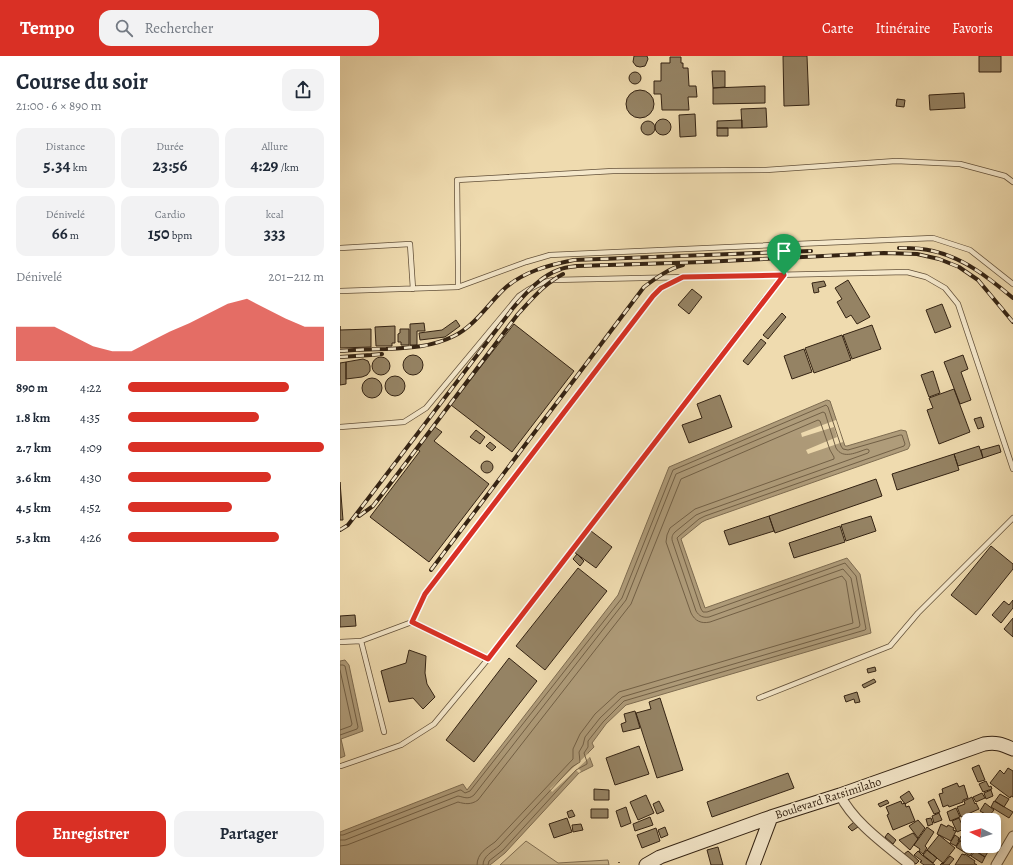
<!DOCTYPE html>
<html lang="fr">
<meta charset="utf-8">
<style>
:root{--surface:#fff;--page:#f2f2f3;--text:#1f2937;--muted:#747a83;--accent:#d93025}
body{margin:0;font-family:Alegreya,serif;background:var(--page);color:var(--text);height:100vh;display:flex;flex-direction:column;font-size:15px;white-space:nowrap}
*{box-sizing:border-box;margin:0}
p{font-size:13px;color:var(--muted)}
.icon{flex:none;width:22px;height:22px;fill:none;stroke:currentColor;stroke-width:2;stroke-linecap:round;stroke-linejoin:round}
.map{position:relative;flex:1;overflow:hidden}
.panel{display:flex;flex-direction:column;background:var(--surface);width:340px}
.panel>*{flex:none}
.needle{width:26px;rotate:275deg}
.buttons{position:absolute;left:621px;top:757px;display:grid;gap:8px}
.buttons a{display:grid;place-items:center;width:40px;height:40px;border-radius:8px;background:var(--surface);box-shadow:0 2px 10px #0003;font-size:20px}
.pin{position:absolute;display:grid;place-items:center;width:34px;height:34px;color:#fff;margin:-41px -17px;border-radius:50% 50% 50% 0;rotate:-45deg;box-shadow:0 0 4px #0007}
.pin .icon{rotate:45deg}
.round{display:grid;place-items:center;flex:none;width:42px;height:42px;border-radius:12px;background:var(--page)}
.summary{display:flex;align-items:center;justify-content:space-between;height:68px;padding:0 16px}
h1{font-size:22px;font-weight:700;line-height:30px}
.figures{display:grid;grid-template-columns:repeat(3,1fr);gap:6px;height:68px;padding:4px 16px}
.figures div{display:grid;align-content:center;border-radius:10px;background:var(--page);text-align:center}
.figures b{font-size:17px;font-weight:700}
.figures small{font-size:11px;font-weight:400}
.figures p{font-size:11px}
.chart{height:112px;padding:8px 16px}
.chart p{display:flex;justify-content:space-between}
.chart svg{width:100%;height:72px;margin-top:4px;fill:var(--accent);opacity:.7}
.cta{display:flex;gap:8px;margin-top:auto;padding:8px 16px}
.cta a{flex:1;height:46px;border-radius:12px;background:var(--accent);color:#fff;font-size:16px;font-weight:700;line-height:46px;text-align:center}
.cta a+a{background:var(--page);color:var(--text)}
ul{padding:0 16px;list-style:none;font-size:13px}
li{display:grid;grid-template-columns:64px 48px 1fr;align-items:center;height:30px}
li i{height:10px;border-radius:5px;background:var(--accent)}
header{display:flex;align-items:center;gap:24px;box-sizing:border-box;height:56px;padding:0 20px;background:var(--accent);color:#fff}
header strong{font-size:19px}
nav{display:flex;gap:22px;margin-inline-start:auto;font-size:14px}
.search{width:280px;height:36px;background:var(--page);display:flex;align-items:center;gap:10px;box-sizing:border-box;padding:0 14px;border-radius:12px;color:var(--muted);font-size:15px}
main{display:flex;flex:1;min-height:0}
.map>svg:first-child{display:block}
.green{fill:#cfbc94;stroke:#827054}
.water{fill:#af9c7a;stroke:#7e6c51}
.pier{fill:#efdbaf}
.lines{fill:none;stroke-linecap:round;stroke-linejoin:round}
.shore{stroke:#726046;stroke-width:1}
.building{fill:#958364;stroke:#342313}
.lane-casing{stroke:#63513a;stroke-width:6}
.street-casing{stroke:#63513a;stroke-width:11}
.secondary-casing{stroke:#342313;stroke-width:15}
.path{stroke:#342313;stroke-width:1.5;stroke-dasharray:1 2;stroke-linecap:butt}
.lane{stroke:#f5e8cb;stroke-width:4.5}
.street{stroke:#f5e8cb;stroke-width:9}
.secondary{stroke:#f5e8cb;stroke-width:13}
.rail-casing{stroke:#342313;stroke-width:4}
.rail{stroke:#f5e8cb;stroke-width:2.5;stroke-dasharray:8;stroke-linecap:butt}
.route-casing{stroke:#fff;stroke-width:8}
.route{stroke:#d93025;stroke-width:5}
.labels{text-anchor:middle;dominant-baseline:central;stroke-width:3.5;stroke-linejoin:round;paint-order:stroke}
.street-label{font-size:12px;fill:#342313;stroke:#f5e8cb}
</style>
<header>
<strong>Tempo</strong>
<div class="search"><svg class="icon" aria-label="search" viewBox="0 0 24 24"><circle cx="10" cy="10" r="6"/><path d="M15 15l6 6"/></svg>Rechercher</div>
<nav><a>Carte</a><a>Itinéraire</a><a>Favoris</a></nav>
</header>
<main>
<section class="panel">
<div class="summary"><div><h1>Course du soir</h1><p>21:00 · 6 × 890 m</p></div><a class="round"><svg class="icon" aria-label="share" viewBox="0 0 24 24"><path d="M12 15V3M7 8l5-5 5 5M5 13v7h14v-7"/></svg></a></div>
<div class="figures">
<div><p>Distance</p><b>5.34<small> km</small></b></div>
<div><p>Durée</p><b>23:56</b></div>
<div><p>Allure</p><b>4:29<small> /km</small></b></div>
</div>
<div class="figures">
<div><p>Dénivelé</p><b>66<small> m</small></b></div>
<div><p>Cardio</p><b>150<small> bpm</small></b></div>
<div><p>kcal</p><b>333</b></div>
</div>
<div class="chart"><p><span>Dénivelé</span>201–212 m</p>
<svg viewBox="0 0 160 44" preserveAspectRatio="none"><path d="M0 44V23L10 23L20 23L30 29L40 35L50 38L60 38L70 32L80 26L90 21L100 15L110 9L120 6L130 12L140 18L150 23L160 23V44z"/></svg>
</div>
<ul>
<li><b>890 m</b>4:22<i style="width:82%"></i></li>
<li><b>1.8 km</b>4:35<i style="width:67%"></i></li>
<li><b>2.7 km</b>4:09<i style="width:100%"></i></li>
<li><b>3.6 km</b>4:30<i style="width:73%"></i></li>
<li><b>4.5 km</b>4:52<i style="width:53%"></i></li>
<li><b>5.3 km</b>4:26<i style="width:77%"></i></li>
</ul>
<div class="cta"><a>Enregistrer</a><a>Partager</a></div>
</section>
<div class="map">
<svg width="673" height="809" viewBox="0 0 673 809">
<rect width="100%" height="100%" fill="#efdbaf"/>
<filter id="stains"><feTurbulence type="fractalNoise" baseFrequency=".005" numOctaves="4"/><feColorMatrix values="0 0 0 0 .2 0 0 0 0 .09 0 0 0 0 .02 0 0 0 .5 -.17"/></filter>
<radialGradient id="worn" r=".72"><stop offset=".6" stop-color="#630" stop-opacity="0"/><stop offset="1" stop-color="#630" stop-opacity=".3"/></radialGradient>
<path class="green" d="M186,785L218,807L268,804L269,809H160Z"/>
<path class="water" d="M487,344L490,345L505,390H507L561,374L566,375L570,389L568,393L366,464L362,466L341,483L365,552L507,502L520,518L531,577L286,649L266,668L252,687L254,691L248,697L253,710L239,717L165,797L150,809H0V776L123,728L127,734L278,539L329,411Z
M5,604L9,609L23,675L1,683L5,700L0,702V605Z"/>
<path class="pier" d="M496,364L503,386L468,398L466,394L497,381L494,371L462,381L461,377Z
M251,695L250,697L251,700L238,712L241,715L239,717L236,714L212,736L210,733Z"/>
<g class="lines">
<path class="shore" d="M0,609H3L5,610L18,671L17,673L0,679
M0,614L12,668L11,670L0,674
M0,779H3L120,734H121L125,737L130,735L282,542L333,414L486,349L488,351L501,390L503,393L508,394L560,379H562L565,388L564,390L365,460L359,463L339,480L337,482L361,553L363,556H367L505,507L516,520L526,573L525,574L284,645L263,666L248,685V691L244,697L247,706V708L236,714L163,794L149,805L148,809
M0,784H5L118,740C124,741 128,744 134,739L286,544L336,418L483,356L485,357L496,392C503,404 517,396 527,393L529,394V396L528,397L363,456L356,459L335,476C332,479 331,482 333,487L356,555C359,560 363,562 369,561L503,513L511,522L520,569L519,571L282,641L260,662L245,681L243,689L239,696L240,706L232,711L159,790C152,796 143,800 143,809
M0,790L7,789L118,746C125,748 131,749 138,744L291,548L341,423L478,364L480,365L490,394L494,401V403L355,453L330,472L327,479L326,486L351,557C355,565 361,568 370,566L502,520L506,525L513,567L279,636L255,658L240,678L233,693V703L155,786C147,792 137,797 137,809"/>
</g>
<path class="building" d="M294,0H307L308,3L306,8L305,10L300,11L296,10L293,6Z
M443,0H467L469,49L444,50Z
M639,0H661V16H639Z
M330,1H341V7H343V12H348L349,30H356L357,41H348L349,54H322L321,38H314V25H321V7H330Z
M372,15H385V31L373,32Z
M289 22a6 6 0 1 1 12 0a6 6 0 1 1-12 0Z
M425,30V47L373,48V32Z
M286 48a14 14 0 1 1 28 0a14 14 0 1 1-28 0Z
M624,37L625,52L590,54L589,39Z
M557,43L565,44L564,51L556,50Z
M426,52L427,71L402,72L401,53Z
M355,58L356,80L340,81L339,59Z
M315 71a8 8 0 1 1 16 0a8 8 0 1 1-16 0Z
M402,64V72H377V65Z
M301 72a7 7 0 1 1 14 0a7 7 0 1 1-14 0Z
M377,72H388V80H377Z
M508,224L530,261L517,268L511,259L506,262L497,246L502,243L495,232Z
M484,225L486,230L478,232L479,236L474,237L472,227Z
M352,233L362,241L349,258L338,249Z
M602,248L611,271L595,277L586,254Z
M442,257L446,261L428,283L423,279Z
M116,264L120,270L105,281L80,284L79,277L102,274Z
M84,267L85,275H77V289H70V268Z
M174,268L234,315L172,396L111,349Z
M532,269L541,293L512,303L503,279Z
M0,270V274L31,273V291L0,292Z
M55,270V287H52V290H36L35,271Z
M60,273H69V289H61V286H58V278L60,277Z
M502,279L511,304L474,317L465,292Z
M421,283L426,287L408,309L403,305Z
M464,293L472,316L452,323L444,300Z
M623,299L628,313L621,316L631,344L620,348L604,306Z
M63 309a10 10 0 1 1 20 0a10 10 0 1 1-20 0Z
M32 310a9 9 0 1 1 18 0a9 9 0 1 1-18 0Z
M23,303L28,305L30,310V315L27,319L22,321L6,323V306Z
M6,306V328L0,329V307Z
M593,315L600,337L589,341L581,319Z
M45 330a10 10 0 1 1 20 0a10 10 0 1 1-20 0Z
M22 332a10 10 0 1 1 20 0a10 10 0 1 1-20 0Z
M614,333L630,376L599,388L587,354L593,352L589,342Z
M380,339L392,371L349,387L342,369L362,362L357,348Z
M641,361L644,371L638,373L634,363Z
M95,371L102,376L94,385L149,428L89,506L30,461L80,395L77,393Z
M136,374L145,381L140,388L130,381Z
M150,386L156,391L152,395L146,390Z
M659,389L661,396L643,402L641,394Z
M639,390L643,402L618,410L614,398Z
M614,398L619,414L557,434L552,418Z
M141 411a6 6 0 1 1 12 0a6 6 0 1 1-12 0Z
M536,423L542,440L435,477L429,460Z
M0,426L3,464H0Z
M429,460L434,475L389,489L384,475Z
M531,460L536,475L506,485L501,469Z
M500,470L505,486L454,502L449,487Z
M251,475L272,491L256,512L234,496Z
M651,490L673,508V513L636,559L611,539Z
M237,498L244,505L240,510L233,503Z
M238,512L267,535L205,614L176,590Z
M673,544V552L661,567L652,559L664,545L669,549Z
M15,559L16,570L0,571V560Z
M673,562V581L664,573Z
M69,594L86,600L85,617L87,628L95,641L83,653L73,642L49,646L41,615L66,607Z
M169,602L197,625L134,706L106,684Z
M535,611L536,615L528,617L527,613Z
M534,623L536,626L524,632L522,629Z
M517,636L520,646L515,647L514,643L506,646L504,640Z
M320,642L343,714L317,722L296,657L311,653L309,646Z
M295,655L300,672L283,676L281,668L286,666L284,658Z
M299,690L309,718L275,729L266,702Z
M639,709L645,724L638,726L632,712Z
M668,712L673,715V741L671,740L670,742L650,727L660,714L664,718Z
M448,717L454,732L372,761L367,746Z
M646,725L649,731L651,730L652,733L643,736L639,728Z
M617,727L619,731L624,729L628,742L623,744V746L609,751L608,749L603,751L599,738L603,737L602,733Z
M254,733L269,734V744H254Z
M651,734L653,740L646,743L644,737Z
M569,735L574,743L565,748L560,741Z
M642,737L645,742L636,746L633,741Z
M660,738L669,743L664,751L655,745Z
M306,739L314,757L298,764L290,746Z
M632,741L635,748L636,747L639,753L621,761L617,751L625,748L624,745Z
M594,743L600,756L594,758L588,746Z
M547,744L549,747L540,751L538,748Z
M319,745L324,755L317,758L313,748Z
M561,745L562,748L565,747L566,751L569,750L575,765L553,774L547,759L549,758L546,751Z
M654,745L673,756L669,762L651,751Z
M645,747L654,754L649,760L640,755Z
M286,751L291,767L281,771L276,755Z
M616,752L620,761L610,765L607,756Z
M251,753H268V762H251Z
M232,754L235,760L229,762L227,756Z
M599,757L602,764L594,767L592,760Z
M646,758L657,765L655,769L660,772L654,781V764H642Z
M310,761L313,769L295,775L293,768Z
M227,762L232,776L214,782L209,768Z
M591,762L593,768L588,770L586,763Z
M619,762L624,773L617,776L612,765Z
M578,764L585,772L578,782L569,770Z
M514,766L518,771L512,775L508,771Z
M241,768L243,774L233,776L232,769Z
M601,768L607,771L608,769L614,772L613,774L616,775L611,785L597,778Z
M325,771L328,779L321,782L318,774Z
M587,771L594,776L585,790L587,792L583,798L579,795L580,793L574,789Z
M316,772L320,785L302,792L297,779Z
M548,777L556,784L553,788L545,781Z
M573,777L578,783L570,794L559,784Z
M599,779L615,792L603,807L587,794Z
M615,779L619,782L618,785H619L616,790L610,787Z
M621,780L628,784V790L638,791L636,795L619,784Z
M620,785L627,790L624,796L616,791Z
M627,790L634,794L630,800L624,796Z
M642,790L649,794L645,801L636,795L638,792L640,793Z
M378,791L383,809H371L367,794Z
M587,794L597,802L593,807L583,799Z
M568,795L579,805L576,808L564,798Z
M578,795L582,799L595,809H584L580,806L582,805L574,799Z
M635,795L645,801L642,807L631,800Z
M622,798L625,799V798L635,805L634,807L637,809H615Z
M610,800L614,803L609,809H600L602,807L603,808Z"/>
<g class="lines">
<g class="lane-casing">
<path id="lane" d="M0,192L70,188L73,233
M118,231V208L117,124L273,115L426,114L556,105L620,108L665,120L673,126
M0,235L118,231L186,206L210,199L593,182L630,194L673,228
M0,371L64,366L86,352L179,240C190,232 200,226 213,224L567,216L586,221L605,232L618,248L673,413
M72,566L85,538L313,240L321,232L342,222
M21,585L44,676
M0,586L21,585L72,566L148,603
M419,642L550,590L578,557L673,462
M1,710L61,689L94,668L148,603L443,219"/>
</g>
<g class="street-casing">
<path id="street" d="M500,739C514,767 546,789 570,809
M656,809L673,780"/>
</g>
<g class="secondary-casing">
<path id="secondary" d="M306,809L320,801L431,761L500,739L644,688C656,686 661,688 673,693
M413,809L431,761"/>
</g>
<path class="path" d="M279,806V809"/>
<use href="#lane" class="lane"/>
<use href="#street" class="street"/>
<use href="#secondary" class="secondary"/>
<g class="rail-casing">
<path id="rail" d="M559,192C570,192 582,192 593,195C624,202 649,222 673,242
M0,295C15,294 30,293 46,293C69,292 92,291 114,280C134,270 147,250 162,235C181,216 209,209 234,204L471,195
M0,301L31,299L42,298
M19,460L33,450L47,432L178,258C192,243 204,228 223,218
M0,474L8,469L173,252C187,236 200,220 221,213C226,211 232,211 237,210L363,206L544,197L577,198L599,203L619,211L638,224L673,266
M91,514L304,231C316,222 328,213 343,209"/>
</g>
<use href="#rail" class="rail"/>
</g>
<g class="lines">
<g class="route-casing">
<path id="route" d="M444,219L148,603L72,566L85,538L313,240L321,232L343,221Z"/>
</g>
<use href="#route" class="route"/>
</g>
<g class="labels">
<g class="street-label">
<text transform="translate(488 742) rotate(-18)">Boulevard Ratsimilaho</text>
</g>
</g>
<rect width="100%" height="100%" filter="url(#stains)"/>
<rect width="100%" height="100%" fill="url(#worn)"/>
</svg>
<div class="buttons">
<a><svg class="needle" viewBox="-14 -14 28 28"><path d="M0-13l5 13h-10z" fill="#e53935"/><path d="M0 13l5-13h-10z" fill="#747a83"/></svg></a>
</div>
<div class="pin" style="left:444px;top:219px;background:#1e9e55"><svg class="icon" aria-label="arrive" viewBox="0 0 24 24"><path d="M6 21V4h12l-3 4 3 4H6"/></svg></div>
</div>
</main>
